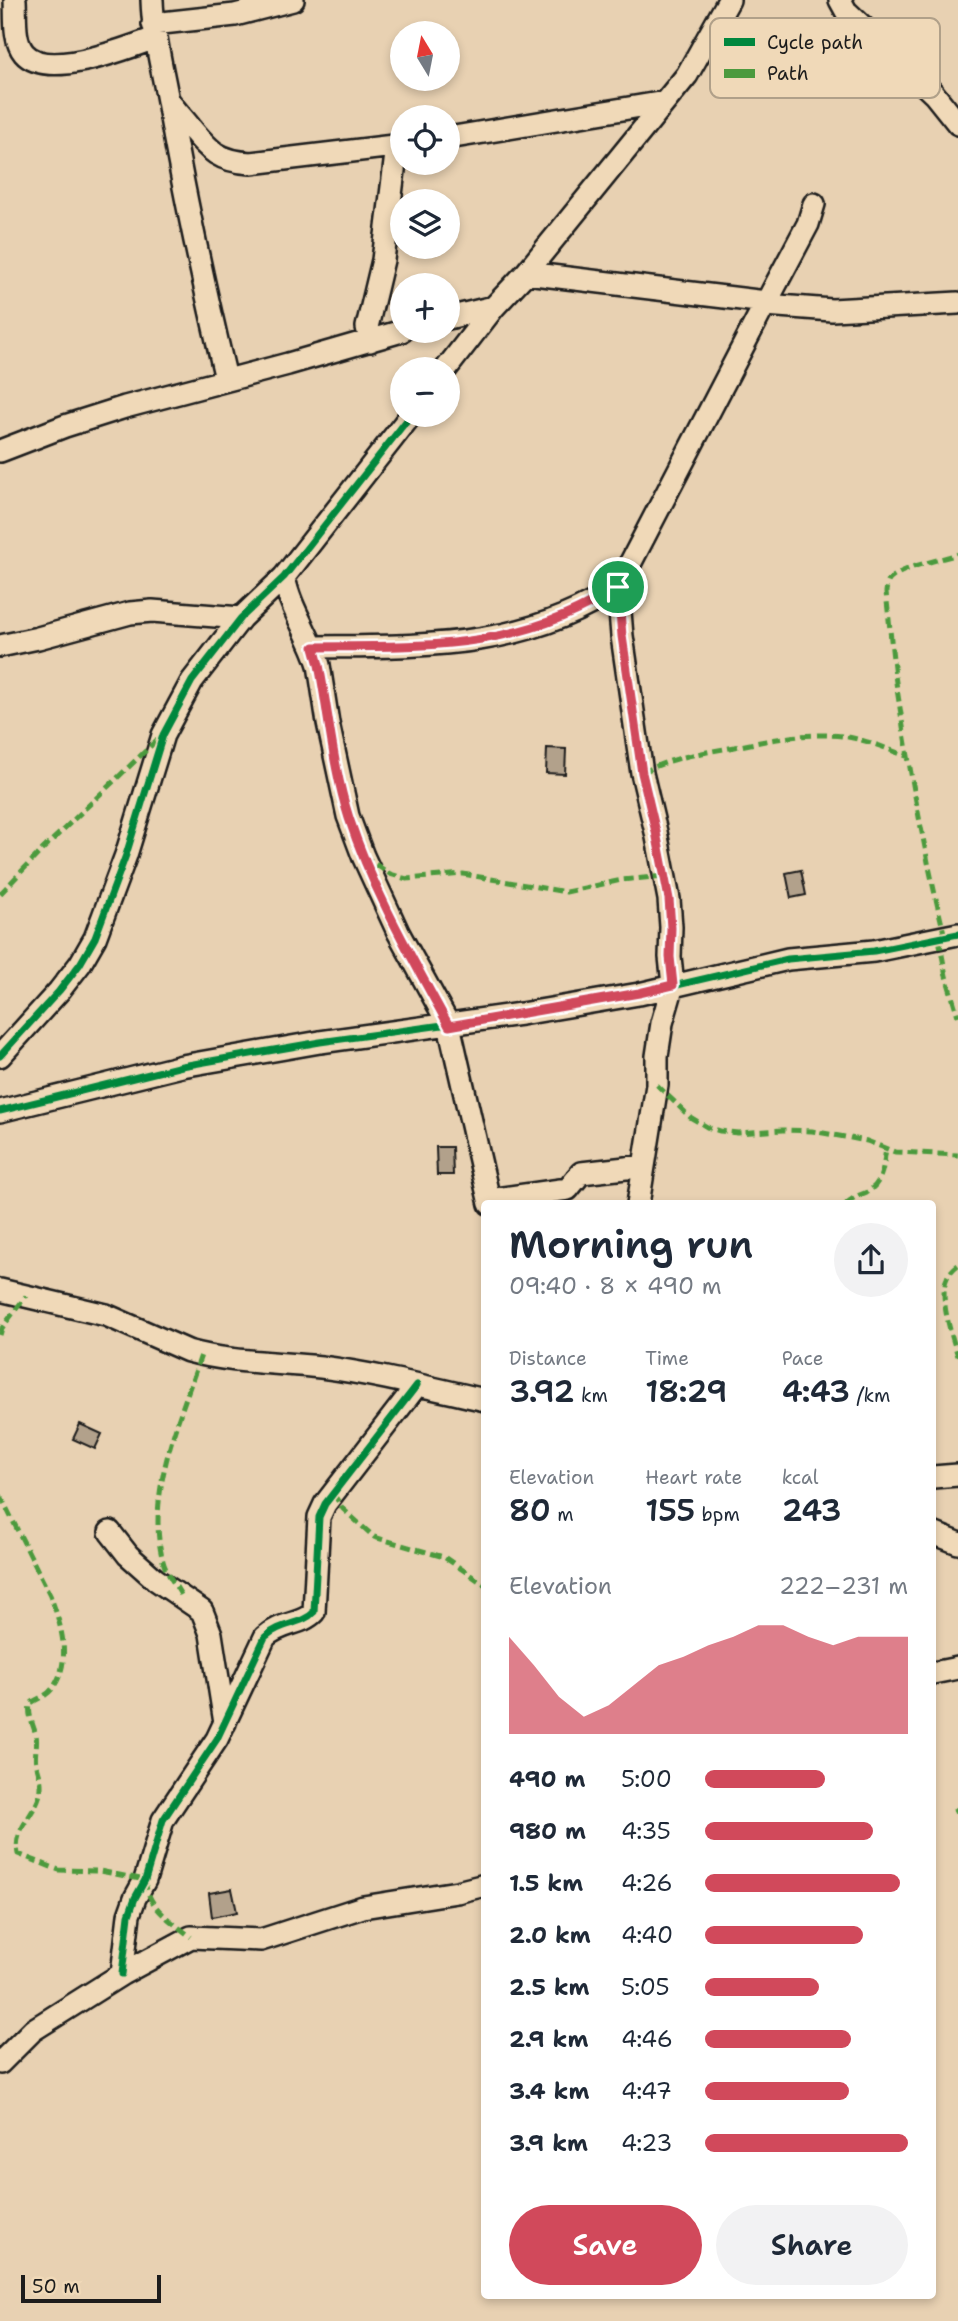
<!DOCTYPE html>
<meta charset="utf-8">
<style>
:root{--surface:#fff;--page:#f2f2f3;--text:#1f2937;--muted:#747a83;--accent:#d1495b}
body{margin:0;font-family:"Shantell Sans",sans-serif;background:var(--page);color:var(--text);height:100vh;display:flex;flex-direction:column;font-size:26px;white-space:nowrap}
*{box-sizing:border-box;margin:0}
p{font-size:23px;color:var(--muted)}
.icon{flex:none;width:38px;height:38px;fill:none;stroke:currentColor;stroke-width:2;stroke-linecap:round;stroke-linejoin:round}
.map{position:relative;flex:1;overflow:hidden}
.sheet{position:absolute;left:481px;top:1200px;width:455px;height:1099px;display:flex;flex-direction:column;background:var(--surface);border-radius:7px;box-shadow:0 4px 10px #0003}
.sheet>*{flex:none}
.needle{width:46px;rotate:350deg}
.tools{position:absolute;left:390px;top:21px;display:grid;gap:14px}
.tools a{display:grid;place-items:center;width:70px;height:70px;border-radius:50%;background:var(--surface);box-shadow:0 4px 10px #0003;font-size:35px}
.scale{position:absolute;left:21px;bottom:18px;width:140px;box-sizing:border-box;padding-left:7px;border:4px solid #1c1c1c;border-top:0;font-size:19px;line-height:24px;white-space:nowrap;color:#1c1c1c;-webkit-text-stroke:5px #f0d9b8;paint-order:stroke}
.pin{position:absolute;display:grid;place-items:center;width:60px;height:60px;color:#fff;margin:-30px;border:4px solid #fff;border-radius:50%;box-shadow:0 2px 7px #0007}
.round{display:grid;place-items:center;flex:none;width:74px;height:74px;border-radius:37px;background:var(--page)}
.overview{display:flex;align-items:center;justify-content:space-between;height:119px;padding:0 28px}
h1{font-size:38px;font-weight:600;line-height:52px}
.figures{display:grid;grid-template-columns:repeat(3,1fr);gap:10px;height:119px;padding:7px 28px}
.figures div{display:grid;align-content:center}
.figures b{font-size:30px;font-weight:600}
.figures small{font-size:19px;font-weight:400}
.figures p{font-size:19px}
.chart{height:196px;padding:14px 28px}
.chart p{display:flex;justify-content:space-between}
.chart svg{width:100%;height:126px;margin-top:7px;fill:var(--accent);opacity:.7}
.primary-button{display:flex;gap:14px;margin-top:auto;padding:14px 28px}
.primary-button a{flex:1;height:80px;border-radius:42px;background:var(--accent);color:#fff;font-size:28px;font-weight:600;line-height:80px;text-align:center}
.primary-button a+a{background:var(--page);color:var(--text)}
ul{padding:0 28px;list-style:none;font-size:23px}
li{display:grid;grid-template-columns:112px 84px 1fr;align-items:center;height:52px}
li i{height:18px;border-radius:9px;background:var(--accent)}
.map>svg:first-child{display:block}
.building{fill:#b2a18b;stroke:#1c1c1c;stroke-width:2}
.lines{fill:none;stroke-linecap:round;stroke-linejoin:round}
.minor-casing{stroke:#1c1c1c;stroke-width:26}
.minor{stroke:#f0d9b8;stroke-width:21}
.quiet{stroke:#4c9a3e;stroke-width:5;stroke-dasharray:10 5;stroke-linecap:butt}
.cycleway-casing{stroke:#f0d9b8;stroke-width:11}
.cycleway{stroke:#00873e;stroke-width:7}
.route-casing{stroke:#fff;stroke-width:14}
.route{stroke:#d1495b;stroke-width:9}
.key{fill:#f0d9b8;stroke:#b0a089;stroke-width:2}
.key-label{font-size:19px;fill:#1c1c1c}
</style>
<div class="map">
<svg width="958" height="2321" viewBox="0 0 958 2321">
<rect width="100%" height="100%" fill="#e8d1b2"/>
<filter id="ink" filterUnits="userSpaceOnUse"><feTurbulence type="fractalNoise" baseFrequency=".0143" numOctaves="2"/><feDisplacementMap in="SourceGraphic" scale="14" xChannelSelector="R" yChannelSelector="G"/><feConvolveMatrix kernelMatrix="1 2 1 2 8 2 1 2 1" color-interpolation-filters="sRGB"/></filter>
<g filter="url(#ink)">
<path class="building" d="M547,748L566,749L565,774L546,773Z
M801,870L806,895L791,898L786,873Z
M436,1147H452L453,1175H437Z
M80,1424L102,1434L95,1449L73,1439Z
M232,1889L237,1912L212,1917L209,1893Z"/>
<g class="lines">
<g class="minor-casing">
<path id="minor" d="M15,0C16,16 13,40 24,53C47,80 128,48 155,38
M152,0C153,34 162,67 168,101C184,194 204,286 226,379
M840,0L846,11L934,94L958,124
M153,24L235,15L293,0
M169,101C175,110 183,118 190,127C210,151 218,161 251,163L402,145
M448,138L665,102
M526,273L766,302L765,305L832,310L958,303
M765,305L808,224L814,204
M448,318L494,307
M370,341L367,327L383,260L397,146
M446,369L494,307L526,273L687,75L729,0
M0,451L65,426L125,407L288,364L402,331
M284,577C290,609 310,635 319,665L328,723L348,816L363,856L398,932L449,1025L490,1204
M618,587L622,636L642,773L656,832L669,899L671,927L670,957L673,985L662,1023L657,1056V1085L638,1204
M0,646L38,638L130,613L152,611L241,618
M314,647C422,646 524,650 618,587L766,302
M0,1056L59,991L80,964L95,938L126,855L163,735L192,681L241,618L284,577L411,415
M0,1111L182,1066L320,1042L521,1014L639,994L788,959L874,951L958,934
M489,1200L568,1189L581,1173L644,1166
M0,1290L106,1315L188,1351C231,1363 277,1362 321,1367C376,1374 431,1388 485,1400
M933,1477L958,1475
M110,1532L128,1555L155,1579L202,1611L211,1634L225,1723
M933,1533L958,1543
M933,1673L958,1668
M122,1974L129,1915L135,1898L145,1880L163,1820L217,1739L265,1637C281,1622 302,1625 314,1612L319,1517L325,1504L417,1385
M0,2063L33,2030L122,1974L191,1937L261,1940L363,1907L457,1892L485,1885"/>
</g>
<use href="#minor" class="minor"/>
<path class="quiet" d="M642,773C671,757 702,753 735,747C770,740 805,732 842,736C865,739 887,749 909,757
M363,856L390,874L407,879L463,874L566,892L622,880L664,876
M0,894L43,849L160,737
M945,937C925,856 910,772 897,689C892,657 890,625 886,593C886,591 887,584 888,582C896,568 943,559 958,554
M939,939L946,976L958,1016
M657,1085L690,1117L707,1127L720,1131L738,1133L782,1130L812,1131L867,1141L895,1152L958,1155
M846,1204C852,1198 859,1195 867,1192C883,1183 883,1166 886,1149
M958,1265C954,1268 949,1273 947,1278C938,1296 952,1337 958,1356
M0,1335L2,1328L26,1296
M333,1493L343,1509L374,1537L444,1557L485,1585
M0,1495L50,1595C61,1624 73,1662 52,1689C46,1697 37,1698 30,1704C28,1716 33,1724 36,1735C38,1744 34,1754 36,1763C39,1774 43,1782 40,1794C34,1817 13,1828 18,1854L59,1870L100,1871L145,1880C148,1908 170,1920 191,1937
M181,1595C175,1584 166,1573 163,1561C145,1495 180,1417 201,1355
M953,1811L958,1809"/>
<g class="cycleway-casing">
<path id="cycleway" d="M0,1056L59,991L80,964L95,938L126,855L163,735L192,681L241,618L284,577L411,415
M0,1111L182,1066L320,1042L521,1014L639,994L788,959L874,951L958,934
M122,1974L129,1915L135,1898L145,1880L163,1820L217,1739L265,1637C281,1622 302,1625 314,1612L319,1517L325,1504L417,1385"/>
</g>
<use href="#cycleway" class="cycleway"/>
</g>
</g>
<g class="lines" filter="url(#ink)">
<g class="route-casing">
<path id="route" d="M618,587L622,636L642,773L656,832L669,899L671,928L670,957L673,985L639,993L449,1026C412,958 373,891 349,818C333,768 329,716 319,665L314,647C424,646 522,651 618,587Z"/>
</g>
<use href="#route" class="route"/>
</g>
<rect x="710" y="18" width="230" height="80" rx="10" class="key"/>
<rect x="724" y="38" width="31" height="8" fill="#00873e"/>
<rect x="724" y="69" width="31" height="9" fill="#4c9a3e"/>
<g class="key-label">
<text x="767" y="49">Cycle path</text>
<text x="767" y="80">Path</text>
</g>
</svg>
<div class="tools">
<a><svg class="needle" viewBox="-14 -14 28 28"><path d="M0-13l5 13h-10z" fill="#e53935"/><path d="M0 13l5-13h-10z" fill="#747a83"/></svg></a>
<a><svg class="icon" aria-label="locate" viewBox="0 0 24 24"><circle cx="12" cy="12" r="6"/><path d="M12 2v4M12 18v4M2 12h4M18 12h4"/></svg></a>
<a><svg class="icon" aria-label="layers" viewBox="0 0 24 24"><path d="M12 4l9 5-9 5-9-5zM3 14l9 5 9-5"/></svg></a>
<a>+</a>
<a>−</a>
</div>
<div class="scale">50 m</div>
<div class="pin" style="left:618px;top:587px;background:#1e9e55"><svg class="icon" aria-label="arrive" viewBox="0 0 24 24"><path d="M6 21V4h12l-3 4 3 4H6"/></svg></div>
<section class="sheet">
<div class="overview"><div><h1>Morning run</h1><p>09:40 · 8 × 490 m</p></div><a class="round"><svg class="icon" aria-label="share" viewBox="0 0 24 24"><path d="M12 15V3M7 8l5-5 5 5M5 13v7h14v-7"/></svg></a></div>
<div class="figures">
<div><p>Distance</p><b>3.92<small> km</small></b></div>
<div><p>Time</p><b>18:29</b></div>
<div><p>Pace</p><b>4:43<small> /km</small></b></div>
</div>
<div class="figures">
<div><p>Elevation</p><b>80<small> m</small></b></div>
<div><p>Heart rate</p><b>155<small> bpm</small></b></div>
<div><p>kcal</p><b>243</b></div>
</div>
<div class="chart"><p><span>Elevation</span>222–231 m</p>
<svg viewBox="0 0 160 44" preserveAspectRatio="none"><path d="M0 44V10L10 20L20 31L30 38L40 34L50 27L60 20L70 17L80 13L90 10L100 6L110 6L120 10L130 13L140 10L150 10L160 10V44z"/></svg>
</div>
<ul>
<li><b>490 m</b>5:00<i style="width:59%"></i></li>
<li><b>980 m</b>4:35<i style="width:83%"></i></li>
<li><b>1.5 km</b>4:26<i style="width:96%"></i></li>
<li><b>2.0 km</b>4:40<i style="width:78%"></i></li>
<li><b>2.5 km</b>5:05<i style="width:56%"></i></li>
<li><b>2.9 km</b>4:46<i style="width:72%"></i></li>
<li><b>3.4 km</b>4:47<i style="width:71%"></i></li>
<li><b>3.9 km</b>4:23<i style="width:100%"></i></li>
</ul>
<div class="primary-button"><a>Save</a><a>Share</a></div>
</section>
</div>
